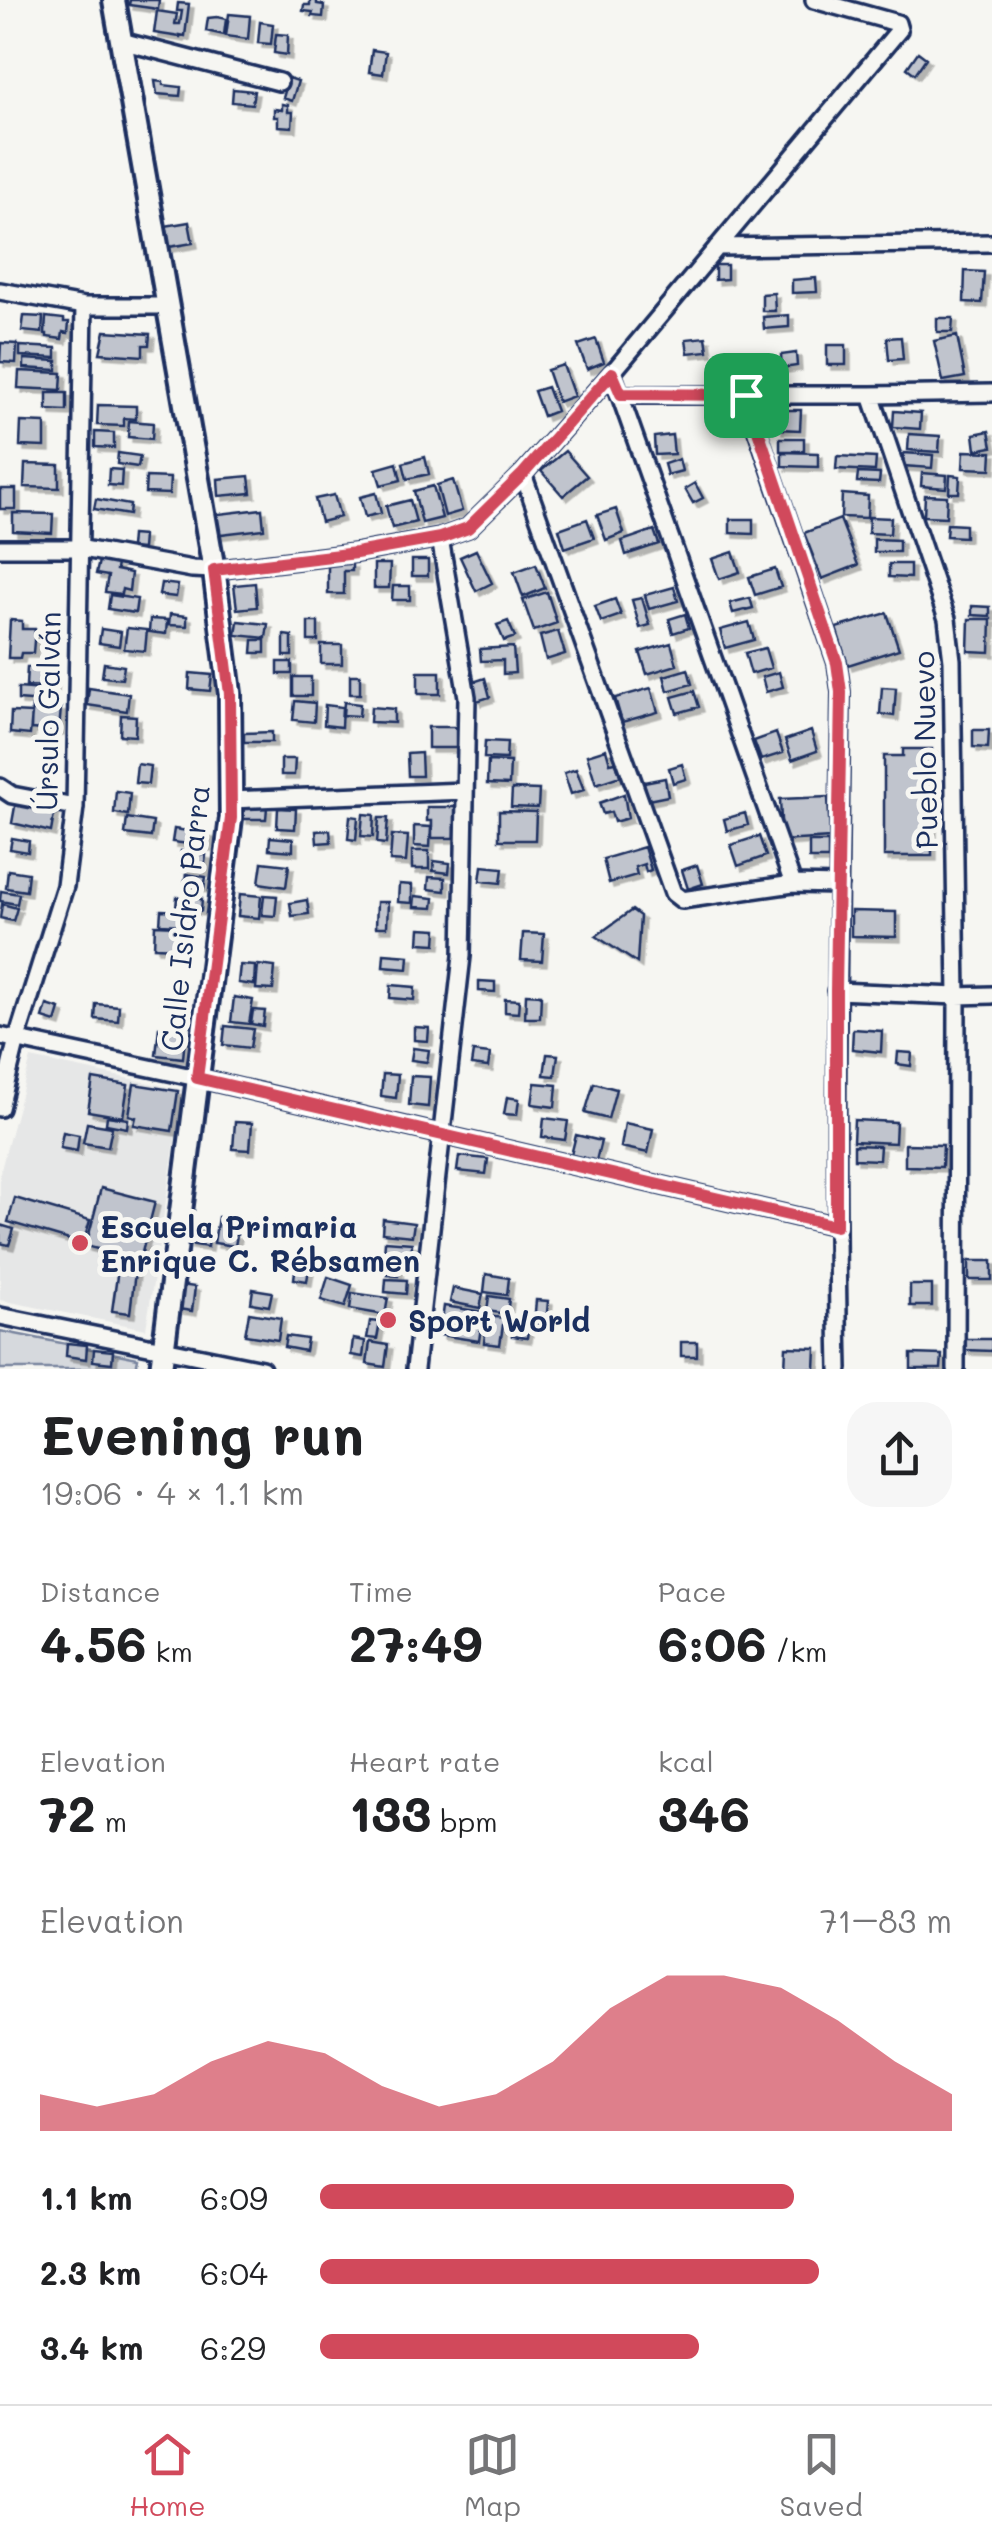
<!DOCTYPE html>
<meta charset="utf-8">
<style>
:root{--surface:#fff;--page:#f6f6f6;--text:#202124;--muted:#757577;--line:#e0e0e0;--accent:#d1495b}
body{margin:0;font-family:Mali,sans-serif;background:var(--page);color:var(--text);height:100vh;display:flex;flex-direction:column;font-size:38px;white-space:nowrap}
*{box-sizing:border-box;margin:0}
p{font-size:32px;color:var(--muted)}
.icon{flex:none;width:55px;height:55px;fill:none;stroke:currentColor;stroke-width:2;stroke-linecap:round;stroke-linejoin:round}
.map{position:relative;height:1369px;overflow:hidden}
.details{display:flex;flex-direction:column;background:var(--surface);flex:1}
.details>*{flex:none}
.pin{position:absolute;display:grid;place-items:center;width:85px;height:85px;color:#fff;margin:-42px;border-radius:20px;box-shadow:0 5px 15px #0006}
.round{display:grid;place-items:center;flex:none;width:105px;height:105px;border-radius:30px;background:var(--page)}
.head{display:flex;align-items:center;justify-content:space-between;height:170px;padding:0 40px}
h1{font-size:55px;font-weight:800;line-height:75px}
.figures{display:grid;grid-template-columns:repeat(3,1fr);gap:15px;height:170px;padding:10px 40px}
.figures div{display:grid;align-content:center}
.figures b{font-size:50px;font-weight:800}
.figures small{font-size:28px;font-weight:400}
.figures p{font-size:28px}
.chart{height:280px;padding:20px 40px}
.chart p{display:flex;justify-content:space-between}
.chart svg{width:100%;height:180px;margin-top:10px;fill:var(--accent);opacity:.7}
ul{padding:0 40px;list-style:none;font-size:32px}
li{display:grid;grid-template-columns:160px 120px 1fr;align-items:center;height:75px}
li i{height:25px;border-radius:12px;background:var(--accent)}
.tab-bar{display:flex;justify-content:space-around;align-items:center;height:140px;border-top:2px solid var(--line);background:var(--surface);font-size:28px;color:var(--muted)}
.tab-bar a{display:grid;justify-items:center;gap:5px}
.tab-bar .on{color:var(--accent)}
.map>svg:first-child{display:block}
.built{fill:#e6e7e7}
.green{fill:#d6d9dd;stroke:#78849e;stroke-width:2.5}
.building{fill:#c0c4cd;stroke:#1b2f5e;stroke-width:2.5;filter:url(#shadow)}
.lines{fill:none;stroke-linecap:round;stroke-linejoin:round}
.street-casing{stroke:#1b2f5e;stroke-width:22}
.secondary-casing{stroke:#1b2f5e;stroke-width:28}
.street{stroke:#f6f6f2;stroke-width:15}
.secondary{stroke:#f6f6f2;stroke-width:20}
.route-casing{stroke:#fff;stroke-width:20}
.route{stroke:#d1495b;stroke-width:12}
.poi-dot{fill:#d1495b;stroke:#f6f6f2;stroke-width:4}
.labels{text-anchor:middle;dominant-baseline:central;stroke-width:10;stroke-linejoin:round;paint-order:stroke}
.street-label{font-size:30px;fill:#1b2f5e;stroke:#f6f6f2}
.poi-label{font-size:30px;font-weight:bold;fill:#1b2f5e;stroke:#f6f6f2;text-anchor:start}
</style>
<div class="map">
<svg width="992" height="1369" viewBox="0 0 992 1369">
<defs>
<filter id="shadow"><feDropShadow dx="4.5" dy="4.5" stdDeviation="0" flood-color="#0004"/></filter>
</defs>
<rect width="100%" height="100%" fill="#f6f6f2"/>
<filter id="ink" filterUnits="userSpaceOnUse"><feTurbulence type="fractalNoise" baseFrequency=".01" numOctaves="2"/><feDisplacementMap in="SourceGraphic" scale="20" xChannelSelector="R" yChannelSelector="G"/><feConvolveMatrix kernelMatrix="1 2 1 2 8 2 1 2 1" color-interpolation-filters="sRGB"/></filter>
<g filter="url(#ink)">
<path class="built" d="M31,1058L183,1090L146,1329L0,1300V1173Z"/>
<path class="green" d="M0,1331L138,1358L136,1369H0Z"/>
<path class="building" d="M130,0H159L158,9L129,5Z
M310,0H317V4L324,5L323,17L312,16L313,12L303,11L304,5H310Z
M178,3L189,4L185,36L180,35V37L154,33L157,11L177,14L175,24H180L182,11H177Z
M229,14L250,16L248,39L226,36Z
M217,17L226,19L224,35L206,31L208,18Z
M260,22L273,24L271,44L258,43Z
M276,34L288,35L287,55L274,53Z
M372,50L386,52L383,74L369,72Z
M918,52L926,58L915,74L907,68Z
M289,78L298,81L292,101L283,98Z
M155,81L163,82V85L181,87L180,96L157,94Z
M233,89L254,91L252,104L232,102Z
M282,104L288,105V112H293L292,127L278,126V117H274V109L282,110Z
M189,222L193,243L169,247L165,226Z
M715,265H727V279L715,280Z
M965,271L984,272L982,303L964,302Z
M816,278L817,292L792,293V280Z
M774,293L775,311H762V294Z
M789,315V327L764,329L763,317Z
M24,316L43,317L42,333L22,331Z
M46,317L64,319V322H69L68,333L63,332L62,339L47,337V334H45Z
M937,318H953L952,332H937Z
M105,331L150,334L149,345H143V356L100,353Z
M957,336L965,377L943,381L934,341Z
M706,337L708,351L688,353L686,339Z
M901,337L903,359L889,360L887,338Z
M596,339L604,362L587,369L578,345Z
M1,343L17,344L16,363L0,362Z
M827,345H846V365H827Z
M20,346L56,348V358L20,356Z
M796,353L797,366L782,368L781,355Z
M24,359L57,361V370L24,368Z
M563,365L574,396L558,402L547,370Z
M19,371L62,373L61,390L18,388Z
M547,387L556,411L543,416L534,391Z
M47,393H67V411L47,410Z
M98,405L136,406V419L124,418V426L97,425Z
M779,410H801L800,430L778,429Z
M894,411L921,413L920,429L893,427Z
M129,421L153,423L152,439L128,437Z
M21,422L45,423V447L20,446Z
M989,431L992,447L976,450L974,434Z
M95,432L114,433V448L95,447Z
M909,434L940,436L939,452L908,450Z
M672,435L674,454L655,455L654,437Z
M780,438H804V451H780Z
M565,451L587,476L563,496L541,471Z
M964,451L992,452L991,469L963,468Z
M782,452L818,453V467L782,466Z
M118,453L140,456L138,467L117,464Z
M904,453L933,455L932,468L903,466Z
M837,456L876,458L875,471L836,469Z
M425,457L429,474L407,479L403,463Z
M679,459L682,471L667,475L664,464Z
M397,463L401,480L381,485L376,469Z
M25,464L59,465V488L24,487Z
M109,469L122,470L121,486L108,485Z
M858,473L880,474L879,483L857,482Z
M922,473L947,475L946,488L921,486Z
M950,475L960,476L959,493H949Z
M249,476L251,493L219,496L218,479Z
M146,477L170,478L169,494L145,493Z
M453,480L462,511L445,516L437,485Z
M695,483L703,498L693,503L685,489Z
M433,486L442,518L422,523L414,491Z
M0,489H16V509H0Z
M376,493L381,513L365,517L360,497Z
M842,494L868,496L867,518L841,517Z
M334,495L340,517L321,522L315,499Z
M925,495L947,496L946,517L924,516Z
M96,499L130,505L129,515L94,509Z
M410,500L416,522L392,528L386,506Z
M262,509L264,529L212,535L210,515Z
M616,509L624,533L606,540L597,515Z
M13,513L53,514L52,533L13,531Z
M869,517L891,518L890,534L868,533Z
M587,519L594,538L565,548L559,529Z
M730,519H753V534L730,533Z
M840,519L858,565L822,579L804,533Z
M947,524L965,525V537L946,536Z
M654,530L659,544L626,555L622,541Z
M131,535L143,536L142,549L130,548Z
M874,539L899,540V552H874Z
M476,550L492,583L476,591L460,557Z
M733,552L740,572L719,579L712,559Z
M412,560H428V576H412Z
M99,561L117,564L116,570L131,573L129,591L122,589L121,594L105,592L108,576L96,574Z
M328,564H352V571H344V594H328Z
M374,564H390L389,588H374Z
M536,564L545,588L523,597L514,572Z
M889,564H910V578L889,577Z
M775,569L781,587L755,595L749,577Z
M161,583L178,585L176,597L159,595Z
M255,583L257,607L237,609L234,585Z
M393,586H410V600H392Z
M674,587L678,601L649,609L645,595Z
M547,592L557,623L534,631L523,600Z
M110,595L137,599L135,613L108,609Z
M642,598L650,625L640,628L632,600Z
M750,598L753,608L733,613L730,603Z
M615,599L621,615L601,622L595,606Z
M972,606L990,607V616L972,615Z
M887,613L899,649L848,665L836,628Z
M170,614L187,616V626L169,625Z
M685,614L689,628L673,633L669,619Z
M150,619L167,620L166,634L149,632Z
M969,619H991L990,652L968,651Z
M10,620L22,621V629H35L33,653H21L20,658H8Z
M238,621L268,624L266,638L236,635Z
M508,621L515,637L504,641L497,625Z
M308,622H318V641H308Z
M749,622L754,640L725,648L720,630Z
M127,628L147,630L145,651L124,649Z
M101,629L121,632L119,646L99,643Z
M558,631L565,654L546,660L540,636Z
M284,635L292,636V656H284Z
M253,640H265V653H252Z
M671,643L677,665L647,674L640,652Z
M321,645H342V664H321Z
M513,647L515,673L503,674V660L481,661L480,649Z
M765,648L771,668L751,674L745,653Z
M278,662H292V674H278Z
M104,663L124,666L122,679L102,677Z
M27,667L55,668L54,687L26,686Z
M688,669L692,684L668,691L664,676Z
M418,672H440V694H418Z
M779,672L783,687L766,692L762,677Z
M190,673L212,675L210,691L189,689Z
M350,675H360V694H350Z
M293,677H311V696H293Z
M485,678L490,697L477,701L473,682Z
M882,687L896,688L894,716L880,714Z
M18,688L45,690L44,702L18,700Z
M89,688L129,694L127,711L87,705Z
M651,688L658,712L622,722L615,698Z
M694,691L699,707L677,713L672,697Z
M295,701L315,703L314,722L293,720Z
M344,702L360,704L359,716L343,715Z
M325,705L342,707L341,727L324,725Z
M32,706L61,708L59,731L31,729Z
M371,707L394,709V723L370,722Z
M11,712L32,713L30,735L10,733Z
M121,715L136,716L135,736L120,735Z
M428,727H456V748H428Z
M973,730H989L988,748L973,747Z
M811,731L817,751L792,760L785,740Z
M272,732V742H244V733Z
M776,733L783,753L761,760L754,741Z
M485,741L507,742L506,759L484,758Z
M606,749L610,763L616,762L620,776L596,784L587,755Z
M903,749H932V856H884V756H903Z
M421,753L422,776H408L407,754Z
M281,759H295L294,775H281Z
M488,761L510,762L509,785L487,784Z
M137,764L150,766L148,784L135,783Z
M682,764L686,779L673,783L669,768Z
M576,769L584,790L571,794L564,773Z
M665,778L668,796L648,800L644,782Z
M512,789L539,790L538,808L511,807Z
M116,791L130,793L128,815L114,813Z
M624,794L628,818L614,822L611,812L603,814L599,803Z
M828,797L830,838L782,841L780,799Z
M16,801L55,809L51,832L12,823Z
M267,807L266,819H243V808Z
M427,807H456V838H432V821H427Z
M278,808L296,809L295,829L277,828Z
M499,811L536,812L535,840H499Z
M745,813L748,825L727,831L724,819Z
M363,814L374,815L373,837L361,836Z
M350,816L358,817L356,840L348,839Z
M127,818L153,822L151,837L125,834Z
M379,818H388L386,844L377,843Z
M414,826L431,827L430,847L414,846Z
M174,829L209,834L207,846L172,842Z
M330,830L331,842L317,843L316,831Z
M392,835L408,836L406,862L390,861Z
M759,836L766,856L738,866L731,845Z
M270,837L293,839V851L269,849Z
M12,838L29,841L28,852L10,849Z
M809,842H828V859H809Z
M644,847L651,870L646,872L644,864L635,867L637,875L609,883L603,859Z
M181,851L206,855L204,871L179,867Z
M412,851H429V869H412Z
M434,861L450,863L449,873L433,871Z
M262,862L289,865L286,887L259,883Z
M697,865L703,884L688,889L682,870Z
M482,866L503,868L501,883L480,881Z
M8,870L28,873L26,891L6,888Z
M186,874L206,877L204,888L184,885Z
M429,877L445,878V891L428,889Z
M399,884L412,885V903L398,902Z
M1,891L19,894L17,904L0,901Z
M240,894L261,896L259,918L238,916Z
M264,895L277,896L275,916L262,915Z
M415,896L434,898L433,908L414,907Z
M177,897L202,899L201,911L176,908Z
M307,900L309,914L292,916L290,903Z
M377,902H388L387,927H376Z
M2,904L17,908L13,921L0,918Z
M161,910L182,911V925L160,924Z
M632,910L640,916L637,963L596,936Z
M851,911L896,912V937L851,936Z
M155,925L178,926V948L154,947Z
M420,928L437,929L436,944L419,943Z
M523,933L544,934L542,961L521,960Z
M384,954L409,956L408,969L383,967Z
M240,965L255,966L254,985L238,983Z
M258,965L275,967L273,990L256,989Z
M479,981L495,982V992L479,991Z
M391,985L415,987L414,1000L390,998Z
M526,994L541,995L540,1018H525Z
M234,997L253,1000L249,1024L231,1022Z
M505,999L519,1000L518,1013L505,1012Z
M96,1004L119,1006L118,1021L95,1019Z
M47,1005L60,1009L56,1022L43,1018Z
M253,1010L265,1011L263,1026L251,1024Z
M225,1026L253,1029L250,1048L223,1045Z
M159,1027L186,1029L183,1058L156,1055Z
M414,1027L429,1028L428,1041L414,1040Z
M853,1029L882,1031L881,1052L852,1049Z
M413,1048L429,1050L427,1062L411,1060Z
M473,1052L490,1054L488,1067L471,1065Z
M898,1052L912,1053L911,1066L897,1064Z
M547,1054L558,1055L555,1076L544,1075Z
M383,1074L398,1075L396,1098L381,1096Z
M411,1076L430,1077L428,1107L409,1105Z
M93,1079L128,1085L123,1117L88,1111Z
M535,1083L557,1085L555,1107L532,1104Z
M594,1083L616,1089L608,1119L585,1113Z
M134,1084L178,1091L172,1131L134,1125L136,1117L129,1115Z
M507,1097L519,1099L517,1115L504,1114Z
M107,1116L128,1119L127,1128L106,1124Z
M544,1118L568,1121L565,1140L542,1137Z
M854,1120L896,1122L895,1143L853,1141Z
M235,1122L252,1123L250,1150L233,1149Z
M87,1123L112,1127L108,1147L83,1143Z
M625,1123L653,1129L648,1153L621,1147Z
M63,1132L79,1135L77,1151L60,1148Z
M576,1135L601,1141L596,1161L571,1155Z
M905,1144L943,1145L942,1167L905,1166Z
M854,1145L880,1146L879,1160L854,1159Z
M459,1156L488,1159L486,1174L457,1171Z
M101,1188L155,1202L140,1260L86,1246Z
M15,1198L90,1220L83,1244L8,1222Z
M218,1217L229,1218L226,1233L237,1235L235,1246L214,1243Z
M383,1219L414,1223L412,1236L382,1233Z
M0,1225L14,1229L9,1245L0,1243Z
M190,1227L210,1231L208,1247L188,1244Z
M385,1241L412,1243L411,1257L384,1255Z
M297,1255L311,1257L307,1281L294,1279Z
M388,1260L399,1261L398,1276L387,1275Z
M969,1261H992V1280H969Z
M119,1262L136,1264L130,1313L112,1311Z
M486,1274L509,1278L507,1295L484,1292Z
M328,1277L352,1285L345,1307L321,1300Z
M386,1279L407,1280L406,1294L385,1292Z
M181,1285L195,1287L192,1311L178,1309Z
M910,1285H932V1306H910Z
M453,1288L483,1294L480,1308L450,1302Z
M253,1289L272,1292L269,1306L251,1303Z
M352,1293L388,1298L385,1315L350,1309Z
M489,1296L509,1299L507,1314L487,1311Z
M536,1300L548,1301L546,1325L534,1324Z
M444,1306L483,1312L479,1341L440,1335Z
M249,1313L281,1318L278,1340L245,1335Z
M487,1316L504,1318L500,1345L484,1343Z
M514,1320L529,1322L527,1338L512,1336Z
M370,1321L380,1322L377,1339L367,1338Z
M286,1336L307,1339L305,1351L284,1347Z
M353,1339L365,1341L363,1357L351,1355Z
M965,1339H992V1351L965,1350Z
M370,1342L388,1345L385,1367L367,1364Z
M681,1342H697V1356H681Z
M67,1343L87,1345L86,1359L66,1356Z
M786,1347L816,1348L815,1369H785Z
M94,1349L113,1351L112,1363L93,1361Z
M911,1354L942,1355L941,1369H911Z"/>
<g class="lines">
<g class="street-casing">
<path id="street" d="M121,41L279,82
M717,247L992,243
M0,291L84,306H167
M612,373L793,884
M621,395H871L992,393
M745,395L837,663L841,692C838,918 834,1143 839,1369
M871,395L947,619L952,660L957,996L956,1369
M523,474L673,893L682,900L793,884L839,885
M0,548H78L192,569L214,570L356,553L440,538L468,528L523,474L612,373L899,30L897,23L814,0
M0,787L12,795L75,807
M231,800L465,791
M836,991L957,996L992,995
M0,1036L197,1078L836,1226
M0,1108L17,1039L65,886L75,807L84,306
M0,1316L262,1369
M415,1369L462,956L467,697L440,538"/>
</g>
<g class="secondary-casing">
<path id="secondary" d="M114,0L214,570L230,694L231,818L161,1369"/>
</g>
<use href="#street" class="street"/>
<use href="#secondary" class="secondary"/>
</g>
</g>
<g class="lines" filter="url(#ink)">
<g class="route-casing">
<path id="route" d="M612,373L621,394L746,395L837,663L841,692L836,991V1226L197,1078L231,818L230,694L214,570L356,553L440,538L468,528L523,474Z"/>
</g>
<use href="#route" class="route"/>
</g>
<g class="poi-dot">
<circle cx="80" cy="1243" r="10"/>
<circle cx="388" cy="1320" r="10"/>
</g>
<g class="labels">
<g class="street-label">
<text transform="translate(47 711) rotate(-89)">Úrsulo Galván</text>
<text transform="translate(924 750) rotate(-91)">Pueblo Nuevo</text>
<text transform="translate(184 918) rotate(-84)">Calle Isidro Parra</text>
</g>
<g class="poi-label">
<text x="100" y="1226">Escuela Primaria<tspan x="100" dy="34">Enrique C. Rébsamen</tspan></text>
<text x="408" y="1320">Sport World</text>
</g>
</g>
</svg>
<div class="pin" style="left:746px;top:395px;background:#1e9e55"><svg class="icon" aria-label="arrive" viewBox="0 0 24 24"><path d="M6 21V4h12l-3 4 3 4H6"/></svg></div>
</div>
<section class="details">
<div class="head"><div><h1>Evening run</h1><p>19:06 · 4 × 1.1 km</p></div><a class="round"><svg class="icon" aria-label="share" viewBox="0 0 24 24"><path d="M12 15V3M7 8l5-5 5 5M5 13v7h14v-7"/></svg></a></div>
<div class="figures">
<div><p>Distance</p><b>4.56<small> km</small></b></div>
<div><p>Time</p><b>27:49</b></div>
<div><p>Pace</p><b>6:06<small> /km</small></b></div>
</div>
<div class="figures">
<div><p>Elevation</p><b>72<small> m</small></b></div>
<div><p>Heart rate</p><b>133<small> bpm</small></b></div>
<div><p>kcal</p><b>346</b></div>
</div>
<div class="chart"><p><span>Elevation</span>71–83 m</p>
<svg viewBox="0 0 160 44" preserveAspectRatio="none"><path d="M0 44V35L10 38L20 35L30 27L40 22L50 25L60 33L70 38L80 35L90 27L100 14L110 6L120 6L130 9L140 17L150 27L160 35V44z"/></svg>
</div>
<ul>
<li><b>1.1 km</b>6:09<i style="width:75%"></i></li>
<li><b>2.3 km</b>6:04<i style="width:79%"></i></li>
<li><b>3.4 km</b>6:29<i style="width:60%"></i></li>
</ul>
</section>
<nav class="tab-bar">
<a class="on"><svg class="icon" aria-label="home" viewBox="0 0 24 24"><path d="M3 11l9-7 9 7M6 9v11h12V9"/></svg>Home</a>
<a><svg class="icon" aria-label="map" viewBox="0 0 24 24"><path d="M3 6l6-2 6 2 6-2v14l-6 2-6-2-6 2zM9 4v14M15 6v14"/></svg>Map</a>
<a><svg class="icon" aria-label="saved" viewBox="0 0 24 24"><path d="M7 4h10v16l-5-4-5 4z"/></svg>Saved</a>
</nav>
